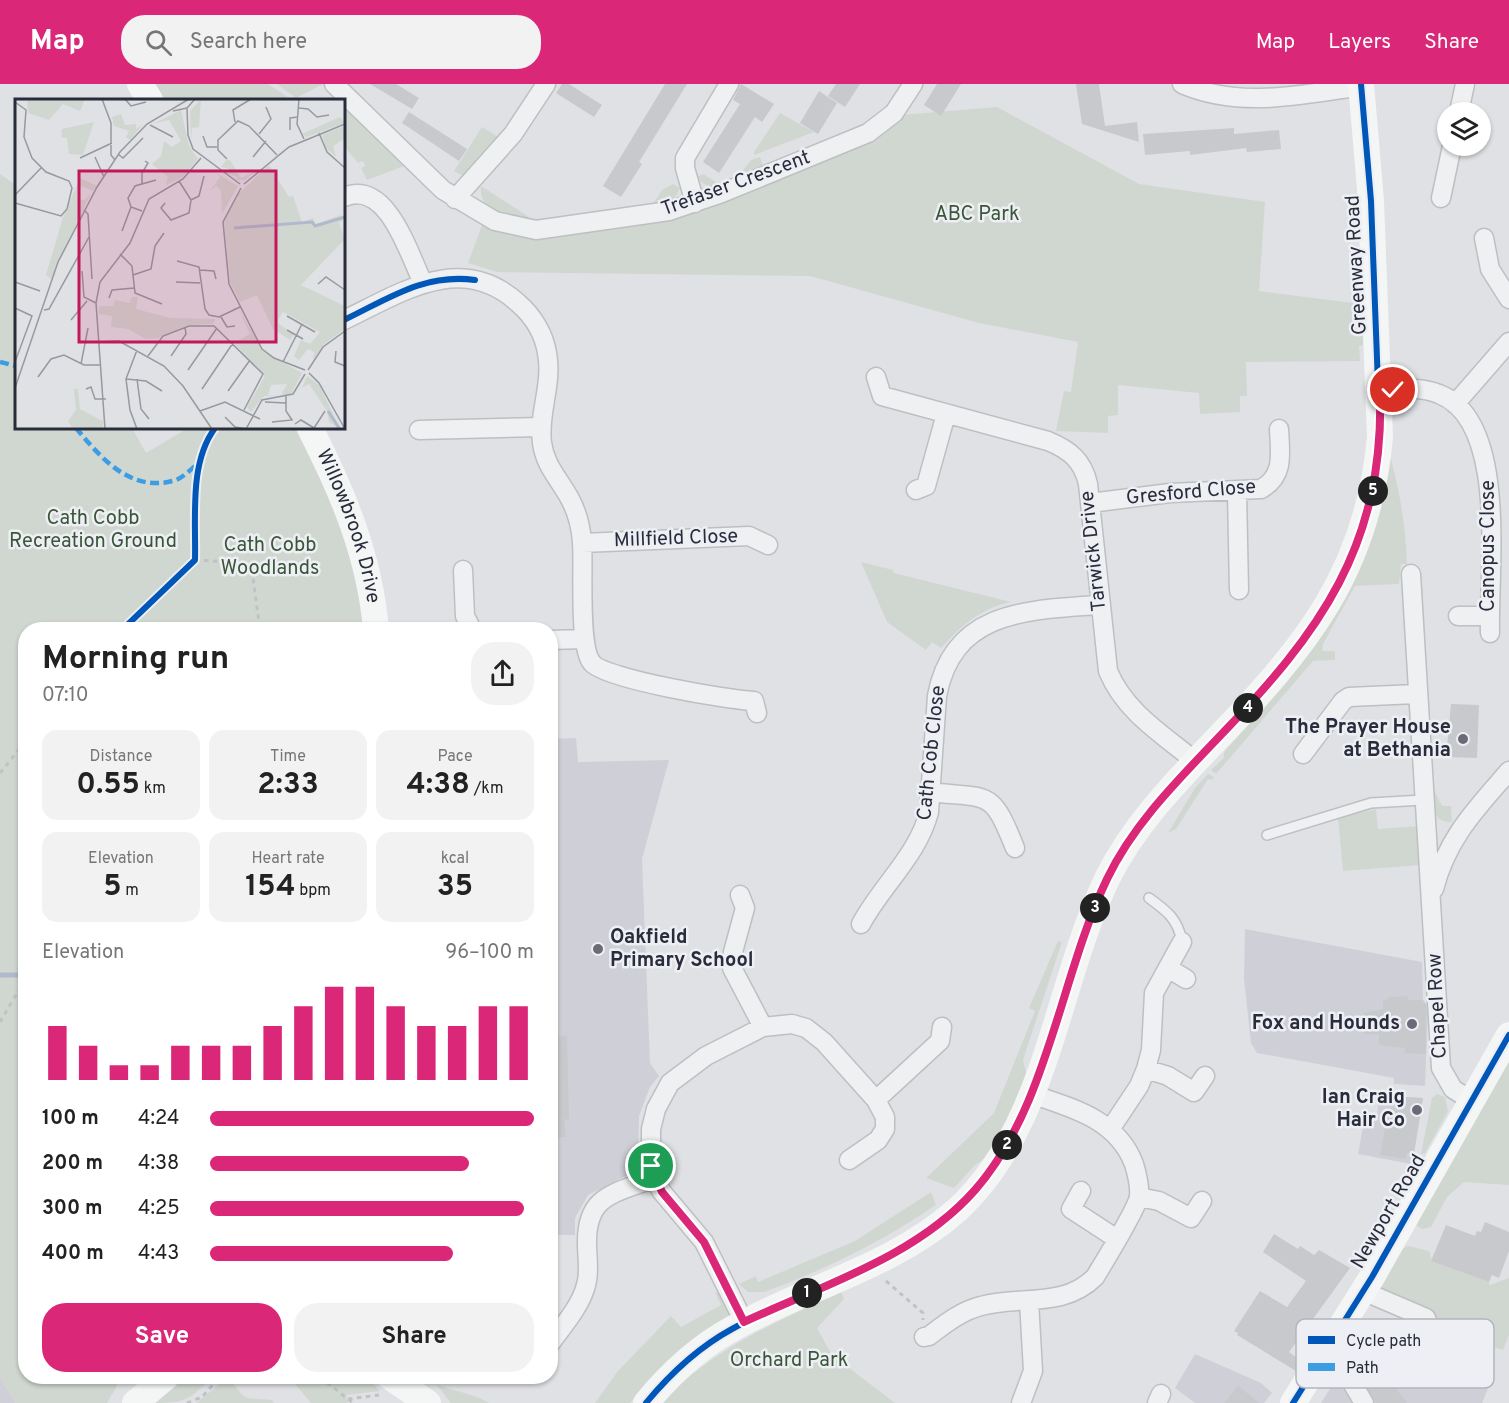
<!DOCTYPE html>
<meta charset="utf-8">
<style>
:root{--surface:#fff;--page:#f2f2f2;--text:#222;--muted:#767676;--accent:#db2777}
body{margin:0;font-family:Overpass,sans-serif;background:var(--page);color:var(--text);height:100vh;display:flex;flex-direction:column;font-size:22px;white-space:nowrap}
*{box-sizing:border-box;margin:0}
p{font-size:20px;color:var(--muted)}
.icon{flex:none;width:33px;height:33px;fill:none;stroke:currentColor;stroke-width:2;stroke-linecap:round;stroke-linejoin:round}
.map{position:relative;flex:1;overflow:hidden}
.side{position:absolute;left:18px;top:538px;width:540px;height:762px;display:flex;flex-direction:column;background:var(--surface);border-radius:24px;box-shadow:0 2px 4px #0004}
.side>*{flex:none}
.controls{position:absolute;left:1437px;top:18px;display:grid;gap:12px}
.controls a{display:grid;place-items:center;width:54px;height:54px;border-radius:50%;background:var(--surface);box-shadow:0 2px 4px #0004;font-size:30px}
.pin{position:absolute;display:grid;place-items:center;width:51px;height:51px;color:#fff;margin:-26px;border:3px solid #fff;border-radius:50%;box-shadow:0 2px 6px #0007}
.km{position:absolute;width:30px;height:30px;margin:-15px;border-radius:50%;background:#222;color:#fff;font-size:16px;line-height:30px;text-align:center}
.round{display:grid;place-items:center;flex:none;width:63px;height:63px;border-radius:24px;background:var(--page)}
.headline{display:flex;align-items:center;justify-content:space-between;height:102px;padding:0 24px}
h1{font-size:33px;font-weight:700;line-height:45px}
.metrics{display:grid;grid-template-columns:repeat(3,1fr);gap:9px;height:102px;padding:6px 24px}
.metrics div{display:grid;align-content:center;border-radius:15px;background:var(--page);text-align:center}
.metrics b{font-size:30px;font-weight:700}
.metrics small{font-size:16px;font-weight:400}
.metrics p{font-size:16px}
.chart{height:168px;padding:12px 24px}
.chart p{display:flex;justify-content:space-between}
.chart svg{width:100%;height:108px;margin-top:6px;stroke:var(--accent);stroke-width:6}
.button{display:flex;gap:12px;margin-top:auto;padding:12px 24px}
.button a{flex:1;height:69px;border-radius:24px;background:var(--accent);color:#fff;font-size:24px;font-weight:700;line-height:69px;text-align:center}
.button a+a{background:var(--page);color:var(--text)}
ul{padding:0 24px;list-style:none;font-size:20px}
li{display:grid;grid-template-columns:96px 72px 1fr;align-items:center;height:45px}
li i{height:15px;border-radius:8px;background:var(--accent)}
header{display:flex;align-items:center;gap:36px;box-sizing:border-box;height:84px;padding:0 30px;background:var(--accent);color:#fff}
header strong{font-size:28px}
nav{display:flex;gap:33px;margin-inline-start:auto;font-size:21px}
.search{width:420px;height:54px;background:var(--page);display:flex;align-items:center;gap:15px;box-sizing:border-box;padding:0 21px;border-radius:24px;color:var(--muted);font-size:22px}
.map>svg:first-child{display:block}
.built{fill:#cfd0d7}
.green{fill:#d0d7d0}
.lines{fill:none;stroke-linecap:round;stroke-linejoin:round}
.stream{stroke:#b1bacd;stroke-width:5}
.building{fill:#c8c9cc}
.lane-casing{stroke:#bebfc2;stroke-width:12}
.street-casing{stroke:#bebfc2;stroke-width:21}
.path{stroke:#c1c2c6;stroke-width:3;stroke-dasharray:4.5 4.5;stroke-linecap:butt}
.lane{stroke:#eff0f2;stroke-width:9}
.street{stroke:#eff0f2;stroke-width:18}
.secondary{stroke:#f4f5f5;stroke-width:26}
.quiet{stroke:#3d9de2;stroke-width:4.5;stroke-dasharray:9 4.5;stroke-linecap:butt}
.cycleway-casing{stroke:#eeeff4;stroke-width:10}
.cycleway{stroke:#0057b8;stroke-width:6}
.route-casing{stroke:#fff;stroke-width:12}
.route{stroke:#db2777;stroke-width:8}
.poi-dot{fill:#696c76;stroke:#eeeff4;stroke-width:2}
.labels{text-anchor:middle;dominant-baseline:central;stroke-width:5;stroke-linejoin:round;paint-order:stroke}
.street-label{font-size:20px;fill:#292d3b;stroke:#eeeff4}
.park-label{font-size:20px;fill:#395638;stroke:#eeeff4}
.poi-label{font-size:20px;font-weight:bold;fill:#292d3b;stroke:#eeeff4;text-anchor:end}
.inset-river{fill:none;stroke:#b1bacd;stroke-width:3}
.inset-road{fill:none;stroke:#9799a0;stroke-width:1.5}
.view{fill:#c2185b;fill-opacity:0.15;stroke:#c2185b;stroke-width:3}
.inset-edge{fill:none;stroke:#292d3b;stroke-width:3}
.key{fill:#eeeff4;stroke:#b3b5bc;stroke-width:1.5}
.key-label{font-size:16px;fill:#292d3b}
</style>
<header>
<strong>Map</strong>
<div class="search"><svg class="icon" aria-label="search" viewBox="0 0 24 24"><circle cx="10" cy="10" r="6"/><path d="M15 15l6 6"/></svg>Search here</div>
<nav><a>Map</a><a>Layers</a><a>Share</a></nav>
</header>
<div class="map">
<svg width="1509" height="1319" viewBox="0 0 1509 1319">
<rect width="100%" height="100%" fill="#e0e1e4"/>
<path class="built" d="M576,654L578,678L669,676L642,775L650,979L659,992L650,1003L639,1032L638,1078L634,1088L588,1111L575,1134V1151H551V655Z
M1245,845L1422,878L1423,920L1427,921L1428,926L1425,1002L1394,1000V994L1257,969L1251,959L1244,895Z
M1379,1012L1423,1014L1411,1080L1358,1070L1365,1032L1377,1034Z
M1356,1253L1428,1268V1271L1435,1272L1432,1284L1491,1297L1482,1319H1371L1343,1276Z
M1195,1270L1261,1299L1272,1309L1264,1319H1195L1175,1304Z
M0,1293L16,1319H0Z
M1340,1295L1358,1319H1321L1335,1297Z"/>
<path class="green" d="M155,0H268L292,16H165Z
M277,0H323L296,14Z
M344,20L407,81L367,96L361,84L365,82L363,77L358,79L344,62Z
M997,23L1139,100L1265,118L1259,207L1361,220L1363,261L1359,262L1360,277L1246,278L1247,312H1240V328L1200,330L1199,309L1118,301V331L1108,332V349L1056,347L1064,307L1071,308L1078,258L979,239L810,192L497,188L468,179L482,141L495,145L671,134L901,31Z
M780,29L814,48L754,71V68Z
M482,43L497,52V56L463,92L454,87Z
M760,73L763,81L741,89L751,76Z
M0,90L16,101V344H132L146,369L188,344H295L342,439L368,546H26V1293H113L117,1302L107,1319H16L0,1293Z
M703,90L721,101C710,103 704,102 696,93Z
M673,100L680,104L673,117L651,123L662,106Z
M481,102L529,133L527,138C506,136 478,127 481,102Z
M1387,370L1391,375C1400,410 1406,443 1407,480H1401L1399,500L1355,502L1323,560L1322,567H1335V576L1313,577L1216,690L1211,686L1224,674V668L1276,609Z
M861,478L893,486L894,489L1011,518C981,524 961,542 941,564L932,558L926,566L887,538Z
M1208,690L1214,693L1212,696L1208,695L1176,745L1168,749L1195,704Z
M1431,700L1442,722H1451L1452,738C1429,739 1432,716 1431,700Z
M1376,725L1378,745L1419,742L1421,781L1343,787L1338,734Z
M1058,857L1062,858L1023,976L1028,995L1025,1008L987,1072L974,1082L954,1104L926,1094L994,1029L1035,927L1029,924Z
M1509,979V1101L1464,1098L1447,1113L1431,1143L1422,1145L1411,1138L1502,981Z
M1437,1010L1445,1013L1448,1027L1425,1069L1421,1070L1432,1014Z
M931,1108L936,1121C883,1157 825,1186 764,1208H748L739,1200L756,1192L758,1198L855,1157Z
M1408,1162L1429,1167L1432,1177L1489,1198L1490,1201L1509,1194V1251L1503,1266L1446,1249L1452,1244L1430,1235L1377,1205L1402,1165Z
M715,1208L722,1210L731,1227L727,1235L672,1275L630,1319H595L618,1287L671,1232L681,1243L721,1221Z
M841,1208L844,1215L817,1244L832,1271L895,1319H659C718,1263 769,1241 841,1208Z
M183,1293H212C191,1315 186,1319 155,1319Z
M282,1293H367L380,1307L346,1311L348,1319H311L295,1300Z
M230,1296C249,1319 241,1313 272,1316L274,1319H196L223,1297Z
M436,1300C454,1308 474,1309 489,1319H451Z"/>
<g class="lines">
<path class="stream" d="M0,891H26"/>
</g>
<path class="building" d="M370,0H396L419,14L412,25Z
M562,0H569L602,21L594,33L556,9Z
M665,0H687L639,78L642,80L621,113L603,102Z
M741,0L774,20L762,38L755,33L719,89L703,78L740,20L733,16Z
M836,0H860L845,23L828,12Z
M937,0H961L941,32L924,21Z
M1076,0H1099L1105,42L1137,38L1139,58L1082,40Z
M819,7L837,19L818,50L800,39Z
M409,28L467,65L459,77L402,39Z
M1234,44V50L1279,46L1281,65L1247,68L1246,64L1190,71V67L1145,71L1143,50Z
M1451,620L1479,621L1477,674L1446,673Z
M1408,912V916H1423L1426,920V970L1405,969V964L1379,961V950H1364L1363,929L1383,925V917L1390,913Z
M567,952L569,1036L564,1035L566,1053L550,1054V953Z
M1406,1013L1423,1014L1414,1070L1407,1069L1406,1075L1380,1071L1389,1024L1404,1025Z
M1485,1138L1509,1148V1167L1499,1194L1492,1191L1489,1198L1431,1177L1446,1141L1475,1152L1477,1147L1481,1148Z
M1274,1150L1298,1165L1300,1162L1314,1171L1319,1166L1350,1184L1289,1268L1301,1277L1296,1287L1237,1251L1238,1249L1234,1247L1260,1207L1287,1223L1306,1197L1263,1168Z
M1356,1253L1428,1268L1424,1283L1372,1272L1407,1319H1376L1357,1286L1370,1272L1349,1267Z
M1238,1302L1260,1319H1224Z"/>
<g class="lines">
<g class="lane-casing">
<path id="lane" d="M1267,751L1371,719L1423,716
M1149,814C1167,827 1178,835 1182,858"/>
</g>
<g class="street-casing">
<path id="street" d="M334,0L443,106L495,137L536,146L669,127L722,109L868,49L894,29L913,0
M1182,0C1240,25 1301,11 1362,2
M1459,28L1465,0
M344,113C387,95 408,168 423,199
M1441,114L1452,62
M455,115L513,50L546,0
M695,119L685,84V74L729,0
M1484,154L1490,185L1509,215
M344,236C401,209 461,167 518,219C533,232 544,250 547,269C553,300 538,329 542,359C545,382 560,396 570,415C577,428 581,444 582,458C584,483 578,563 592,579C605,595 729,616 754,617L757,629
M876,293L882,312L1048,357C1070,366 1083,377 1088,400L1108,587C1125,628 1162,650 1196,678
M1380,306C1399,305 1420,302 1439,310C1509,337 1488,487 1490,549
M1455,320L1509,258
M419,346L541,343
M916,406L926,402L946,330
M1237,408L1239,506
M1090,419L1170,409L1261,405C1285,392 1280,369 1279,345
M582,459L749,452L768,461
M463,486L465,532L472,546
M1411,490L1441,984L1453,1005L1472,1017
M1458,532H1489
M550,556L584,555
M1303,670L1343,617L1349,613L1416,610
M930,708C990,715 991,704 1015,764
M1434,805C1447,754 1476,725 1509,687
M740,811L745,824L733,868L732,884L763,943
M861,840C882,801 918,771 929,728L937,612C953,526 1028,526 1099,521
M1168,884L1186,895
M1146,985L1168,992L1194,1008L1205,992
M876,1016L940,957L942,943
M1111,1044L1139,1002L1146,985L1151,966L1154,909L1182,858
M1081,1107L1071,1125L1117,1155
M1139,1113L1159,1117L1191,1134L1202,1117
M1363,1207L1426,1234L1428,1239L1424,1254
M744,1238L704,1158L662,1108L654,1094L651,1082V1045L656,1025L670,999L706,972L763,943L792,940L806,944L824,958L876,1016L885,1033V1045L878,1056L849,1076
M924,1253L929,1252C945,1240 961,1227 981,1222C1020,1211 1063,1225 1095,1193C1104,1178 1137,1125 1139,1112C1140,1101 1137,1090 1134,1080C1117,1035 1072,1024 1031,1010
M550,1260C562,1243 581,1222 586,1201C590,1188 587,1173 587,1160C586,1110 615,1110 654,1094
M1323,1272L1345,1287L1364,1319
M1021,1319L1033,1287L1029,1217
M1157,1319L1161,1310"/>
</g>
<path class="path" d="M195,476L251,479L260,546
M122,546L195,476C196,433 189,379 215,344
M0,689L26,657
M26,811V820
M0,938L26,894
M886,1197L923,1229V1236
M320,1293L353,1319
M348,1315L379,1311
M187,1319L202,1313L220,1293"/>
<use href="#lane" class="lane"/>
<use href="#street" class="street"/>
<g class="secondary">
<path d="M140,0L150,16"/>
<path id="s1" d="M310,344C343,409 370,473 376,546"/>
<path d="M390,1293L428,1319"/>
<path d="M135,1319L166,1293"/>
<path d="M646,1319C670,1290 699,1263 732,1245C806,1203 893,1183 957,1126C1048,1043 1056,899 1108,793C1134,741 1175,699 1214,658C1305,564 1368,488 1380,353L1371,117L1361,0"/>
<path d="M1293,1319L1372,1193L1509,951"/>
</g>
<path class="quiet" d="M0,278L16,282
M76,344C101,374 131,410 176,396C184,393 192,384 199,379"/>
<g class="cycleway-casing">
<path id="cycleway" d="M344,236C388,215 424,189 475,196
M122,546L195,476C196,433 189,379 215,344
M646,1319C670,1290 699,1263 732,1245C806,1203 893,1183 957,1126C1048,1043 1056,899 1108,793C1134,741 1175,699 1214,658C1305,564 1368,488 1380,353L1371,117L1361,0
M1293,1319L1372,1193L1509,951"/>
</g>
<use href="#cycleway" class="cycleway"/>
</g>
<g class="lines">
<g class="route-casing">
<path id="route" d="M651,1082L662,1108L704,1158L744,1238C823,1201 916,1173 975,1106C1048,1023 1060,893 1107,795C1133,741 1176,698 1217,655C1320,549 1385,461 1380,306H1393"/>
</g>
<use href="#route" class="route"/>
</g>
<g class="poi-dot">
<circle cx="1463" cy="655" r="6"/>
<circle cx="598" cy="865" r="6"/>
<circle cx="1412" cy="940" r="6"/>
<circle cx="1417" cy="1026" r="6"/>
</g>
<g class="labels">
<g class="street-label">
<text transform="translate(736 100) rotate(-20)">Trefaser Crescent</text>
<text transform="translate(1357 181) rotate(-93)">Greenway Road</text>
<text transform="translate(1191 409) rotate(-5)">Gresford Close</text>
<text stroke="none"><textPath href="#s1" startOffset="106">Willowbrook Drive</textPath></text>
<text transform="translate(676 455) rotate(-2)">Millfield Close</text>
<text transform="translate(1489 462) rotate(-90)">Canopus Close</text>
<text transform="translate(1094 467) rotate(-96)">Tarwick Drive</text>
<text transform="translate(932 669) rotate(-84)">Cath Cob Close</text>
<text transform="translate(1438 922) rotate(-93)">Chapel Row</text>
<text transform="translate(1389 1128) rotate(-60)">Newport Road</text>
</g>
<g class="park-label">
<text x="977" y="131">ABC Park</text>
<text x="93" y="435">Cath Cobb<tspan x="93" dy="23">Recreation Ground</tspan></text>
<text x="270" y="462">Cath Cobb<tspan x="270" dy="23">Woodlands</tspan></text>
<text x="789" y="1277">Orchard Park</text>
</g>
<g class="poi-label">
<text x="1451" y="644">The Prayer House<tspan x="1451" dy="23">at Bethania</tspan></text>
<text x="610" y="854" text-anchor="start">Oakfield<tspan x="610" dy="23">Primary School</tspan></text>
<text x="1400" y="940">Fox and Hounds</text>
<text x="1405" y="1014">Ian Craig<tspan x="1405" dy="23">Hair Co</tspan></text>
</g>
</g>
<g transform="translate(15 15)">
<rect width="330" height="330" fill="#e0e1e4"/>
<path d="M12,0H70L65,12L48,5L34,21L13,14ZM186,0L184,28L177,29L176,41L175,12ZM166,11L174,47L183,60L168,78L151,86L153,78L137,65L146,57L149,42L157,48L166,42L154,21L138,25ZM106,15L110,26L121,25V30L128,25L115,41L111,38L114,32L99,27L97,18ZM325,18L330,24L291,38L287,35ZM79,23L68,56L54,55L52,39L46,38L47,30ZM330,27V39L318,47L321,58L311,49L307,36ZM211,61H215L226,79L241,72L230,81H221L222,78L211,74L215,70L206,68ZM254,66L274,98L278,97L287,123L298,119L301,125L326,116L330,119L324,124L330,140L286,186L330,207V230L309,245L298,261L299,253L293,250L284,261L279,257L286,241L295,245L305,233L268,213L262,223L279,236L275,241L258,230L242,196L225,203L215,183L209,122L221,99L226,101L221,97ZM201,74L223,87L207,115L206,92L201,87L195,92L205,78ZM65,79L82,87L78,92L67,87L63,92L62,100L70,101L76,94L36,180L31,176L48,118ZM117,198H123L121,210L155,219L200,220L198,225L173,226L144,239L131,240L113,230L96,228L97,217L84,215V207H98L100,201L115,204ZM224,211L249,253L287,274L276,295L268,296L267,294L272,285L256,286L253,296H265L249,297L236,313L232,308L250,277L219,244L235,235ZM292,277L305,287L325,330L314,323L312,312L294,285L287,289ZM59,290H63L65,310L88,322V330H58L53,322L61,311Z" fill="#d0d7d0"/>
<path class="inset-river" d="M219,129L297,123L300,127L330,118M313,312L324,329"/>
<path class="inset-road" d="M87,0L96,24V56L100,61M110,0L116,7L131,3M284,0L282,25L289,40M0,3L11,11L9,38L17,59L31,73L54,82L57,89L52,110L46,117L0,104M172,9L173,36L178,50L225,85M284,9L293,10L302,18L314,16M158,12L172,9L180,0M220,23L218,11L236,0M135,26L158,38M275,31V19L283,18M304,34L312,53L330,69M244,35L256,20L251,8M188,37L192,48H202M104,56L108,59L128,39M80,58L89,78M238,58L251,42M65,59L97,44M212,60L203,51V41L223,22L234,27L262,56M127,85V74L133,64L130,62M229,85L274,48L330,25M226,89L208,123L214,185L247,250L259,259L290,271M0,96L26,69M176,101L184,97L189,77M150,104L146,109L156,121L174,114L176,101L164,82M69,111L73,115L77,180M127,112L116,108L113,99L120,87L141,81M107,132L116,108M105,155L117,167L120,194L147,205M162,162L184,168L190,210L194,216L204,218L225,208M185,171L199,172L201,180M67,172L69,198L81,204M118,176L136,170L140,147L149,134M0,183L25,192M161,183L185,184M303,185L311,178L330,191M94,199L97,191L119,189M0,209L17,217L0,263M29,211L34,210L74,138M272,217L300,233M206,218L212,228L220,227M56,221L72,202M272,231L288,240M84,243L104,242L149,267L168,287L197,330M122,251L111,280L115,311L122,330M321,252L320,263L330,267M133,257L148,237L174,227H199L248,275L229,311M156,257L171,235L170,228M268,263L287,225M66,265L73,229M173,271L202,229M293,271L308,248L330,232M294,274L304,284L330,330M23,278L36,260L49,256L69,266H86M111,280L131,282L147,292M122,280L126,310L134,320M0,289L43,163L82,88L105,53L132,25L174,0M71,290L76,288L80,300H91M187,290L218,244M213,292L235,261M250,303L271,304M185,312L210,303L245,320M210,318L220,328L231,330L247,301L278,295L290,275M257,323L277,321L271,312V297M280,325L286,321L299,329M299,329L310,312M90,330L81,204L85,183L115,144L134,100L168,80L186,59"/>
<path class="view" d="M64,72H261V243H64Z"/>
<rect width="330" height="330" class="inset-edge"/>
</g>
<rect x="1296" y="1235" width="198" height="69" rx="9" class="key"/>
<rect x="1308" y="1252" width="27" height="8" fill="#0057b8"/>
<rect x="1308" y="1279" width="27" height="8" fill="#3d9de2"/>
<g class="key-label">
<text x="1346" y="1262">Cycle path</text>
<text x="1346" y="1289">Path</text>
</g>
</svg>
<div class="controls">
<a><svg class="icon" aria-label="layers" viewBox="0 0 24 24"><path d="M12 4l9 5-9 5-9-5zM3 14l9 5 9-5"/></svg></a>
</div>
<div class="pin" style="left:651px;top:1082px;background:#1e9e55"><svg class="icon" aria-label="arrive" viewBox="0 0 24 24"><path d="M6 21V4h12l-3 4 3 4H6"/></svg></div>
<div class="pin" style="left:1393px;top:306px;background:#d93025"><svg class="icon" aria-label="check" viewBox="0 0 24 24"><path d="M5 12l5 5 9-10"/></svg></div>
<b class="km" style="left:807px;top:1209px">1</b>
<b class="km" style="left:1007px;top:1061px">2</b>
<b class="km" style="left:1095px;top:824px">3</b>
<b class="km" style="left:1248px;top:624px">4</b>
<b class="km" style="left:1373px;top:407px">5</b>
<section class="side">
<div class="headline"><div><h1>Morning run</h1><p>07:10</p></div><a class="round"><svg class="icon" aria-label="share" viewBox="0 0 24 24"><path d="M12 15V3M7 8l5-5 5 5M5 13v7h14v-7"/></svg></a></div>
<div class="metrics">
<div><p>Distance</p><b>0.55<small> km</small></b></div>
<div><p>Time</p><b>2:33</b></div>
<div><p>Pace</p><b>4:38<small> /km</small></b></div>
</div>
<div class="metrics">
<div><p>Elevation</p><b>5<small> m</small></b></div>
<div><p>Heart rate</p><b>154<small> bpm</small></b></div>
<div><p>kcal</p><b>35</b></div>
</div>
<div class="chart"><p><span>Elevation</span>96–100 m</p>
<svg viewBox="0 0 160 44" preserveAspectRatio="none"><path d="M5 44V22M15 44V30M25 44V38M35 44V38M45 44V30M55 44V30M65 44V30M75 44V22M85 44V14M95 44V6M105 44V6M115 44V14M125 44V22M135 44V22M145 44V14M155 44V14"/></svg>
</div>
<ul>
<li><b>100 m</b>4:24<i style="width:100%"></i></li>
<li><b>200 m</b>4:38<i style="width:80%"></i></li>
<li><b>300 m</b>4:25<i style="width:97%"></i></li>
<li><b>400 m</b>4:43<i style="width:75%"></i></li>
</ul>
<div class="button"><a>Save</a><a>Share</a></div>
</section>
</div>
